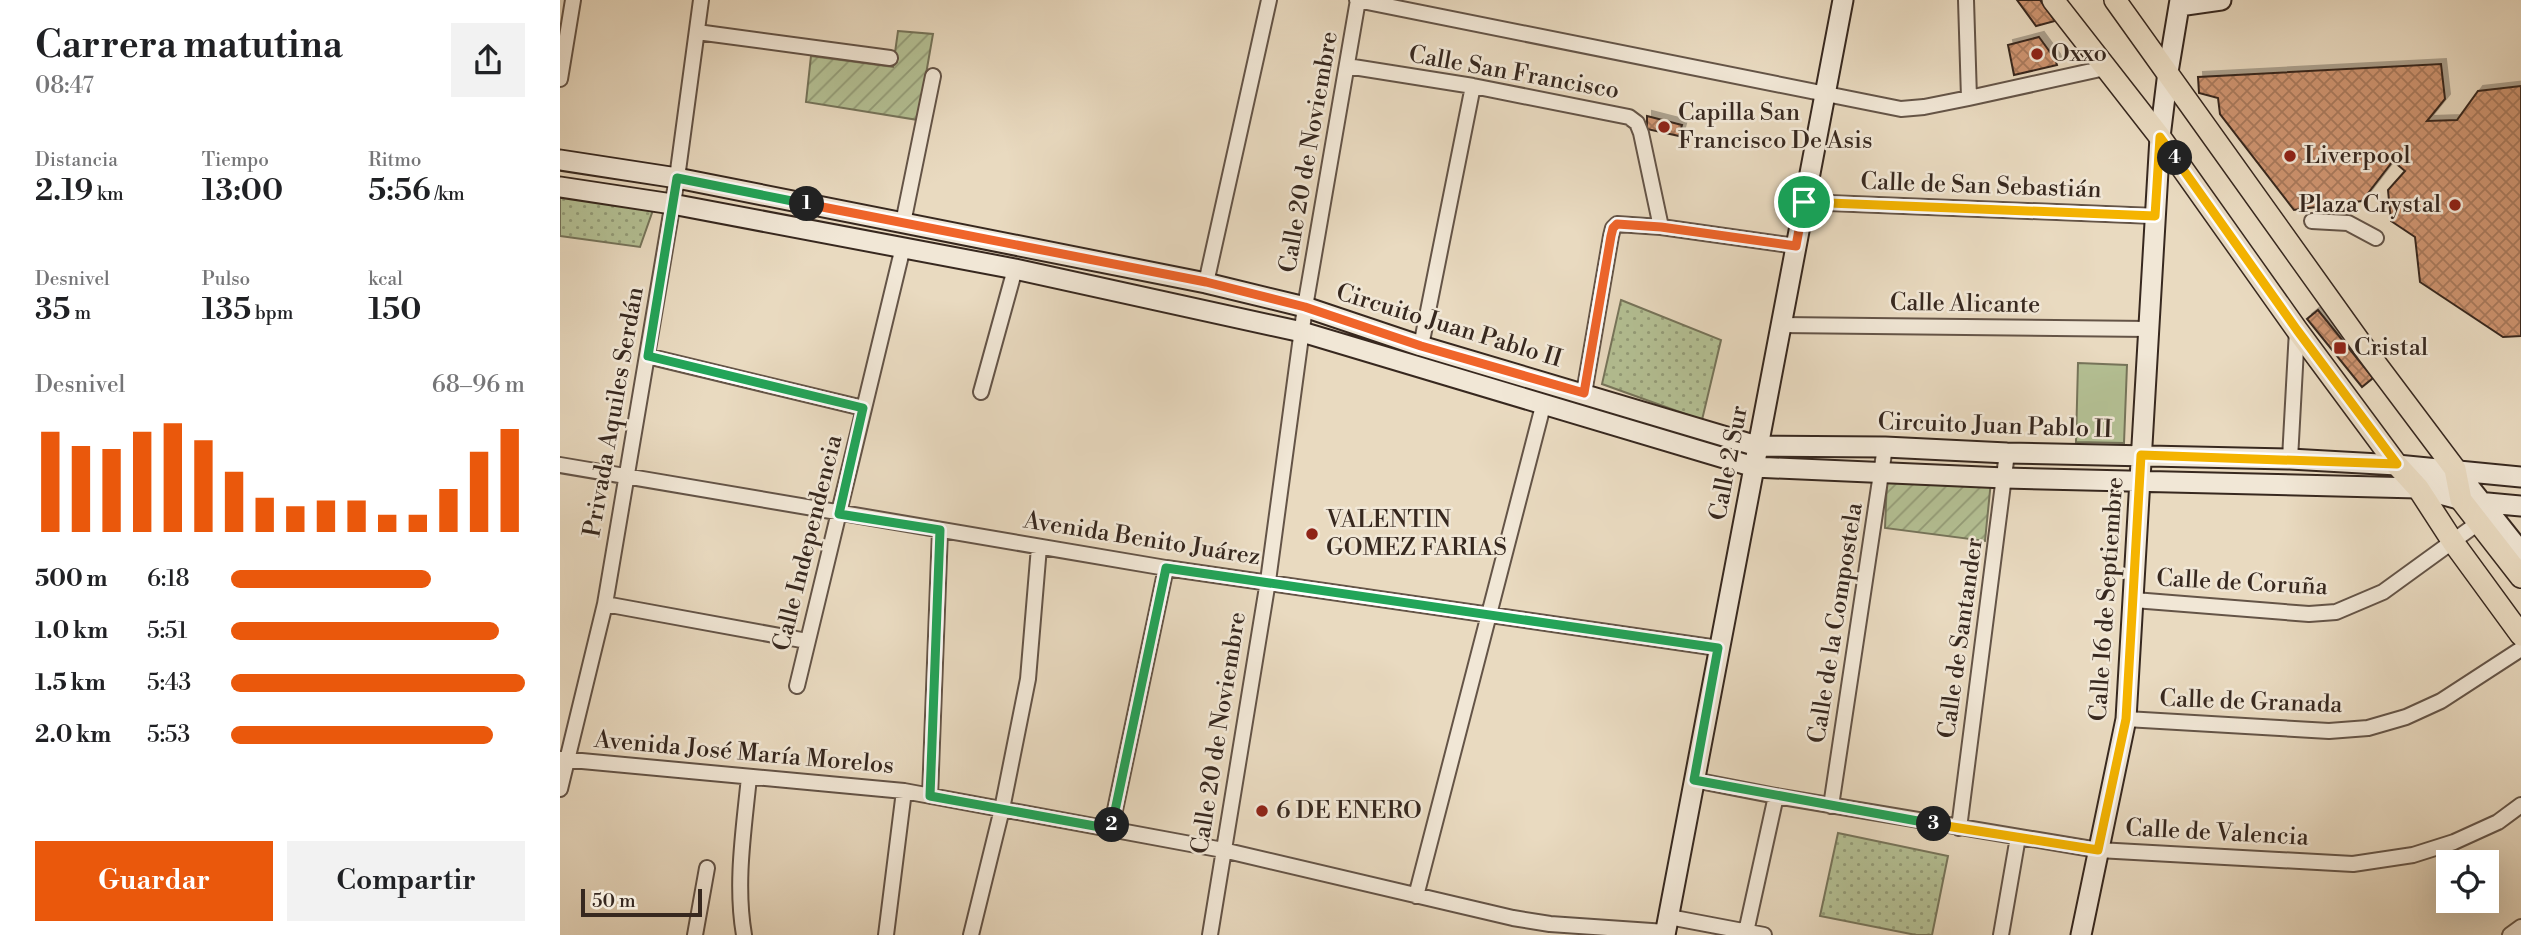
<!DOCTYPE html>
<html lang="es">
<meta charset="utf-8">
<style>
:root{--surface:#fff;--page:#f2f2f2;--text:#202124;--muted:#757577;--accent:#ea580c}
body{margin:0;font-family:"Libre Bodoni",serif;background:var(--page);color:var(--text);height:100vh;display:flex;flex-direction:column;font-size:26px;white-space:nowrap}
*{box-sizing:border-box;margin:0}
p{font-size:23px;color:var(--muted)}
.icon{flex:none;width:38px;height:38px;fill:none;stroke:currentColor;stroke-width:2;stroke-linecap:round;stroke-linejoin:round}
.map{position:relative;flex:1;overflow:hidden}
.side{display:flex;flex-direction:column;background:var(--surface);width:560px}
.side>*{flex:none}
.fabs{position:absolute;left:1876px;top:850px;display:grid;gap:14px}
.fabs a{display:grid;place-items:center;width:63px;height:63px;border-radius:0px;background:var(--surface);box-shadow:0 7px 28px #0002;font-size:35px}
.scale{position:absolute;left:21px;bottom:18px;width:121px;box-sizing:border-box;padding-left:7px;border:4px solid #37281f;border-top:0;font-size:19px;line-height:24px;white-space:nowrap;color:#37281f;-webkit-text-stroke:5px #f1e7d6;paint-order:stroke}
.pin{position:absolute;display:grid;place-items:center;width:60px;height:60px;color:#fff;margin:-30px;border:4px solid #fff;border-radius:50%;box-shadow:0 2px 7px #0007}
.km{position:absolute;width:35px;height:35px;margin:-18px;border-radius:50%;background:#222;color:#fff;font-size:19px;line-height:35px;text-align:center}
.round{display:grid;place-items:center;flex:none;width:74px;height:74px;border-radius:0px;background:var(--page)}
.head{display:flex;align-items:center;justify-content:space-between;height:119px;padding:0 35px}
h1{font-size:38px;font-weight:600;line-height:52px}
.metrics{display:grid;grid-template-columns:repeat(3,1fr);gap:10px;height:119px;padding:7px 35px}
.metrics div{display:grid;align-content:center}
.metrics b{font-size:30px;font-weight:600}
.metrics small{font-size:19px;font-weight:400}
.metrics p{font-size:19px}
.chart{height:196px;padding:14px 35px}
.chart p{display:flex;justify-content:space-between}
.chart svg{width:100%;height:126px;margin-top:7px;stroke:var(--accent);stroke-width:6}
.action{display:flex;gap:14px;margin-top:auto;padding:14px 35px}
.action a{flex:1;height:80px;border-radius:0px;background:var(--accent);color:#fff;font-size:28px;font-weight:600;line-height:80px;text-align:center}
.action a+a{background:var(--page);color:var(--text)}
ul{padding:0 35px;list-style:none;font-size:23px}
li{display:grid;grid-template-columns:112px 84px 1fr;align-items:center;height:52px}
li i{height:18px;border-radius:9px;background:var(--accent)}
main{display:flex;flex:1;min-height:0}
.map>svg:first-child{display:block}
.grass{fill:#b4c094;stroke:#76745a;stroke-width:2}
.park{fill:url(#park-dots);stroke:#76745a;stroke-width:2}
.garden{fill:url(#garden-furrows);stroke:#76745a;stroke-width:2}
.building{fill:url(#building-cross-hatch);stroke:#37281f;stroke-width:2;filter:url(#shadow)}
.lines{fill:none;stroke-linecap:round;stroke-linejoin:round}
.street-casing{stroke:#645447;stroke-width:18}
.secondary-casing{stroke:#37281f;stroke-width:23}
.primary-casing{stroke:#37281f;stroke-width:24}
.street{stroke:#f1e7d6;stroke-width:14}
.secondary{stroke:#f1e7d6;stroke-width:19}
.primary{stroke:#e9dac0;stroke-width:21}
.split-1-casing{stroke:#fff;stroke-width:14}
.split-2-casing{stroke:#fff;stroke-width:14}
.split-3-casing{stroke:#fff;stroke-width:14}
.split-4-casing{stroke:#fff;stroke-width:14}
.split-5-casing{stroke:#fff;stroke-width:14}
.split-1{stroke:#f0652b;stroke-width:9}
.split-2{stroke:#22a559;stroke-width:9}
.split-3{stroke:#22a559;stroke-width:9}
.split-4{stroke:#f5b400;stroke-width:9}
.split-5{stroke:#f5b400;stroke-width:9}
.poi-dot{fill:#8f2418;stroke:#f1e7d6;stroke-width:2.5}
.labels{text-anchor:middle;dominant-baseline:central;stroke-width:5;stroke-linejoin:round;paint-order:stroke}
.poi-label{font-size:24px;fill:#37281f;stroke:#f1e7d6;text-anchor:start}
.street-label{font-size:24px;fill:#37281f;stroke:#f1e7d6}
</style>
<main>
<section class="side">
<div class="head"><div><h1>Carrera matutina</h1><p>08:47</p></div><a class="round"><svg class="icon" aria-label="share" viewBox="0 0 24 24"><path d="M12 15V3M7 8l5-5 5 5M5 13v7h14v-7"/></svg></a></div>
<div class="metrics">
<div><p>Distancia</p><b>2.19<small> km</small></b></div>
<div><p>Tiempo</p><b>13:00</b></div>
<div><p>Ritmo</p><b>5:56<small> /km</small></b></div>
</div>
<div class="metrics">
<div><p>Desnivel</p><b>35<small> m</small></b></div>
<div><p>Pulso</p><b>135<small> bpm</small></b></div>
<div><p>kcal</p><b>150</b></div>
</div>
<div class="chart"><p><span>Desnivel</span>68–96 m</p>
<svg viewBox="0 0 160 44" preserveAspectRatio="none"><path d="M5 44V9M15 44V14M25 44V15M35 44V9M45 44V6M55 44V12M65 44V23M75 44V32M85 44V35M95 44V33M105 44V33M115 44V38M125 44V38M135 44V29M145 44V16M155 44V8"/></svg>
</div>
<ul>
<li><b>500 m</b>6:18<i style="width:68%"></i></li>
<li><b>1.0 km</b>5:51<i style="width:91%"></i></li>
<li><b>1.5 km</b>5:43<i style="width:100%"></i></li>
<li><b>2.0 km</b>5:53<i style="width:89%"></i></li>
</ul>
<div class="action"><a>Guardar</a><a>Compartir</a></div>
</section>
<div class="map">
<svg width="1961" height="935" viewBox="0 0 1961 935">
<defs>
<pattern id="park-dots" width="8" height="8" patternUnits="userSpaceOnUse" patternTransform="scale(1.75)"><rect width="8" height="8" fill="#b4c094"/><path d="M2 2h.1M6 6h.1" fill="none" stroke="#939c78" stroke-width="1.8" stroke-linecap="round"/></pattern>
<pattern id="garden-furrows" width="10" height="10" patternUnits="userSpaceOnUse" patternTransform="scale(1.75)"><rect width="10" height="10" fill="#b4c094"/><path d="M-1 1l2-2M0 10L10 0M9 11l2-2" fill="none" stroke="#939c78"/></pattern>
<pattern id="building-cross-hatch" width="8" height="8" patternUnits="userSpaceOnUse" patternTransform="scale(1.75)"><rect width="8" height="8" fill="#ce9470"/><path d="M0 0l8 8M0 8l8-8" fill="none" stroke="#a8795b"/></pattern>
<filter id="shadow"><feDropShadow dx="5" dy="-5" stdDeviation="0" flood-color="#0004"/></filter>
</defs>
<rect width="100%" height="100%" fill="#e9dac0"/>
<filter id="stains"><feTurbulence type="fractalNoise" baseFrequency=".00286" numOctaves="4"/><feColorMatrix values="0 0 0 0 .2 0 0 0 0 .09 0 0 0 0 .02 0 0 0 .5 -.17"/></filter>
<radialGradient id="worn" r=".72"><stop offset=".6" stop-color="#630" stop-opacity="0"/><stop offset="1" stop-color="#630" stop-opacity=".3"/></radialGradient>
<path class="grass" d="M1518,363L1567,365L1564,443L1516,442Z"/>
<path class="park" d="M0,194L93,210L80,247L0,236Z
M1061,300L1161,340L1142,420L1042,384Z
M1278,833L1388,856L1372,935H1356L1260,916Z"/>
<path class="garden" d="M338,31L373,34L358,120L246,102L251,56L333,67Z
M1327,479L1431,481L1425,541L1325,528Z"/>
<path class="building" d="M1457,0H1480L1495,21L1476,26Z
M1479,37L1495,59L1497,65L1454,75L1448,45Z
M1881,64L1885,99L1867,121L1897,120L1918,91L1961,86V336L1943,337L1860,282L1855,237L1831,221L1828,190L1845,171L1833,161L1802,201L1734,210L1660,114L1658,98L1639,93L1638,77Z
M1087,116L1122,125L1119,136L1087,129Z
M1758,310L1813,378L1802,387L1747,319Z"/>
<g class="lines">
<g class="street-casing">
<path id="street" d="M797,0L1341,109L1364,107L1409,98L1545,68
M1406,0L1409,98
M137,32L330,58
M787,66L913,86L1069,117L1077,123L1081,133L1101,227
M0,79L13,0
M1244,202L1595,216
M1752,221L1788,223L1816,238
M343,223L373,76
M646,283L709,0
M1221,325L1589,329
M861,346L913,86
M87,356L303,408
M421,392L455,269
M1024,393L1051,236L1053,228L1057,224L1101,227L1236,246
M1730,459L1737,330
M0,465L606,568L1158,648
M1574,600L1749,614L1776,612L1823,592L1925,518
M45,604L247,641
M237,686L343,247
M1566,719L1769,731L1808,728L1846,717L1881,701L1961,649
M0,759L344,791L663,850L953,918L990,924L1106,932
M1134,780L1216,796L1538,850L1793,864L1853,855L1894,842L1938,822L1961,805
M0,789L45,604L117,178L141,0
M370,796L380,530
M1271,806L1325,447
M1399,828L1447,453
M551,829L606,568
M856,896L983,406
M1109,917L1204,935
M1186,932L1216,796
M135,935L147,868
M184,935C175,883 184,829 189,777
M326,935L344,791
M411,935L442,809L468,679L479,547
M650,935L708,581L745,307L798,0
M1441,935L1458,837
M1950,935L1961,927"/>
</g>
<g class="secondary-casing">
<path id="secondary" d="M1619,6L1661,0
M0,160L117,178L646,283L745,307L861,346L1197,446L1325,447L1447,453L1730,459L1837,465L1961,477
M0,187L112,204L455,269L742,332L1194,467L1445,478L1858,488L1881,480L1895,469
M1895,469L1961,552
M1858,488L1906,501L1961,506
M1105,935L1283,0
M1521,935L1566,719L1600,137L1608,72L1620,0"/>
</g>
<g class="primary-casing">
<path id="primary" d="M1493,0L1600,137L1737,330L1837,465L1858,488L1893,542L1961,635
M1555,0L1807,352L1895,469L1901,500L1961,577"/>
</g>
<use href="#street" class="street"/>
<use href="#secondary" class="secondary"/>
<use href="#primary" class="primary"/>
</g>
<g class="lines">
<g class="split-1-casing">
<path id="split-1" d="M247,204L646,282L745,307L861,346L1024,393L1051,236L1053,228L1057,224L1101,227L1236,246L1244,202"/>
</g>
<g class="split-2-casing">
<path id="split-2" d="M247,204L117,178L88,356L303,408L279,514L380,530L370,796L551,829L552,825"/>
</g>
<g class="split-3-casing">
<path id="split-3" d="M552,825L606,568L1158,648L1134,780L1374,824"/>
</g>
<g class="split-4-casing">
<path id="split-4" d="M1374,824L1538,850L1566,719L1581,455L1837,464L1737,330L1615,158"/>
</g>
<g class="split-5-casing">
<path id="split-5" d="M1244,202L1595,216L1600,137L1615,158"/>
</g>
<use href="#split-1" class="split-1"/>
<use href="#split-2" class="split-2"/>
<use href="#split-3" class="split-3"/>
<use href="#split-4" class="split-4"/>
<use href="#split-5" class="split-5"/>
</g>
<g class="poi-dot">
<circle cx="1477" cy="54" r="7"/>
<circle cx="1104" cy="127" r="7"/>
<circle cx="1730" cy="156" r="7"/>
<circle cx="1895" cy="205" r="7"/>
<rect x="1773" y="341" width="14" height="14" rx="3.5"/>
<circle cx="752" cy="534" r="7"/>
<circle cx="702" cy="811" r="7"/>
</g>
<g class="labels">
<g class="poi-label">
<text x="1491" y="54">Oxxo</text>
<text x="1118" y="113">Capilla San<tspan x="1118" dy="28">Francisco De Asis</tspan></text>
<text x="1744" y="156">Liverpool</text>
<text x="1881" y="205" text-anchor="end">Plaza Crystal</text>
<text x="1794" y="348">Cristal</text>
<text x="766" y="520">VALENTIN<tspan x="766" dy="28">GOMEZ FARIAS</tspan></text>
<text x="716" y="811">6 DE ENERO</text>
</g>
<g class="street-label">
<text transform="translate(954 73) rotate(10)">Calle San Francisco</text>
<text transform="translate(749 152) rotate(-80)">Calle 20 de Noviembre</text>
<text transform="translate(1421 186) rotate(2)">Calle de San Sebastián</text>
<text transform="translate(1405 304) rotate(1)">Calle Alicante</text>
<text transform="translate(889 326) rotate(17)">Circuito Juan Pablo II</text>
<text transform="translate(54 412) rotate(-80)">Privada Aquiles Serdán</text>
<text transform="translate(1435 426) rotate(2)">Circuito Juan Pablo II</text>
<text transform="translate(1169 463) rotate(-79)">Calle 2 Sur</text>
<text transform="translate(582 539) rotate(9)">Avenida Benito Juárez</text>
<text transform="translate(248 543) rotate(-76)">Calle Independencia</text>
<text transform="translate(1682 583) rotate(3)">Calle de Coruña</text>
<text transform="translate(1547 599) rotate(-86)">Calle 16 de Septiembre</text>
<text transform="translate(1276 623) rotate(-81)">Calle de la Compostela</text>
<text transform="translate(1401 638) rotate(-82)">Calle de Santander</text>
<text transform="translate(1691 702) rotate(2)">Calle de Granada</text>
<text transform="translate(659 733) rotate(-81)">Calle 20 de Noviembre</text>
<text transform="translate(184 753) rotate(5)">Avenida José María Morelos</text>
<text transform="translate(1657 833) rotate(3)">Calle de Valencia</text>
</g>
</g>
<rect width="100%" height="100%" filter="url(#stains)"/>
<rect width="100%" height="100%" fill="url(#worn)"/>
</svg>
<div class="fabs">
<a><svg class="icon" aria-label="locate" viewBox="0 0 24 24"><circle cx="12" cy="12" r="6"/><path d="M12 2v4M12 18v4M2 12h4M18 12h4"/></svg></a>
</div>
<div class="scale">50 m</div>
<div class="pin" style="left:1244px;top:202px;background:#1e9e55"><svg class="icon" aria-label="arrive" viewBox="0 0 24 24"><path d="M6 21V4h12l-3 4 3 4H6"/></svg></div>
<b class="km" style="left:247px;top:204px">1</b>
<b class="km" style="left:552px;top:825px">2</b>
<b class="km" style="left:1374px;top:824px">3</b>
<b class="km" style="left:1615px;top:158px">4</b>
</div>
</main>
